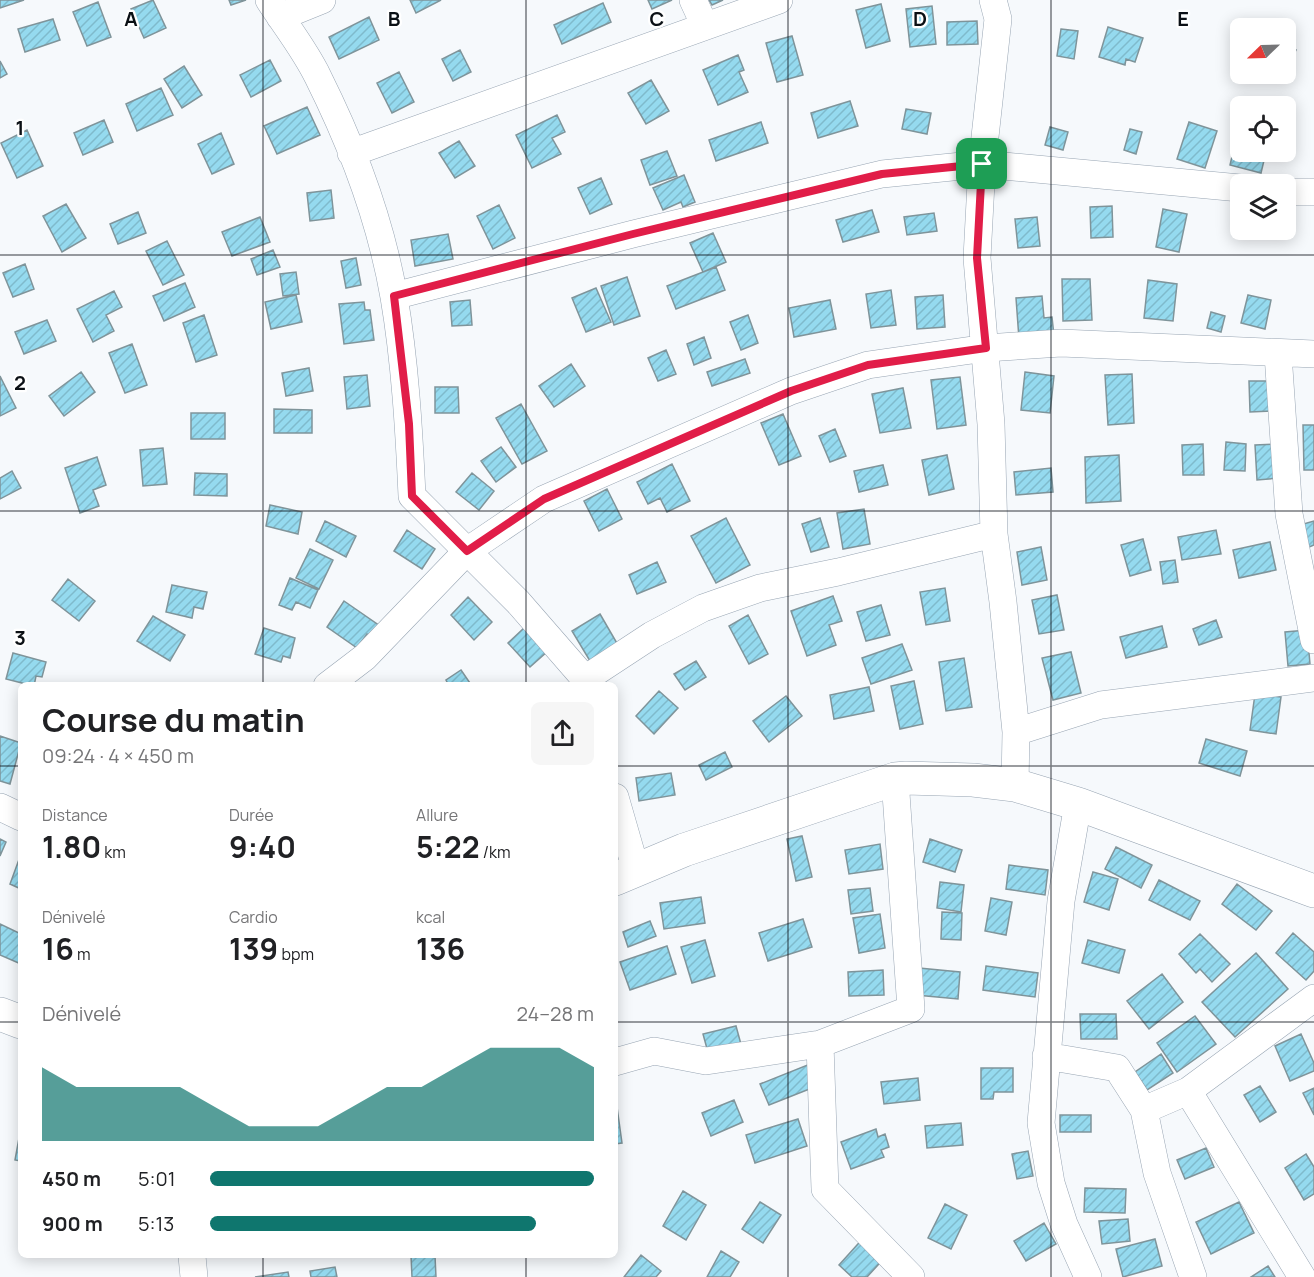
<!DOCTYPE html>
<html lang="fr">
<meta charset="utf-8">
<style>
:root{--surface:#fff;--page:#f6f6f6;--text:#202124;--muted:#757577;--accent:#0f766e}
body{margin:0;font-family:Manrope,sans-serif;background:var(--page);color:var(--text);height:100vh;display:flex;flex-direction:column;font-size:22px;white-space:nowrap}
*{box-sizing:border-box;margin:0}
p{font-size:20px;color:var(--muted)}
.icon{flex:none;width:33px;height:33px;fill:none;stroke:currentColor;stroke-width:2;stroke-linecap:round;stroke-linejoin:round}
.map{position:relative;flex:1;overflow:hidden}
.sheet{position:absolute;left:18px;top:682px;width:600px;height:576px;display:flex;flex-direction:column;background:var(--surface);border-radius:9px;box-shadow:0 3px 15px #0003}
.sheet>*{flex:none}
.needle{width:39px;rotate:247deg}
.controls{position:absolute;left:1230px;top:18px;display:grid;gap:12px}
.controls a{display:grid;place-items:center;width:66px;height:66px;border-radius:9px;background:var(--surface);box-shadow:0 3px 15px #0003;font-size:30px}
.pin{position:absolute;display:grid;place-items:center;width:51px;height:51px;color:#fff;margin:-26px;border-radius:12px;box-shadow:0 3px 9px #0006}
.round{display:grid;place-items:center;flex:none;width:63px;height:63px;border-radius:9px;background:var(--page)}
.overview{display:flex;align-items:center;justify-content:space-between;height:102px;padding:0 24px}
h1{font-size:33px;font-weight:700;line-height:45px}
.stats{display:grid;grid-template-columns:repeat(3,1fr);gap:9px;height:102px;padding:6px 24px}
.stats div{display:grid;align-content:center}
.stats b{font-size:30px;font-weight:700}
.stats small{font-size:16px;font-weight:400}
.stats p{font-size:16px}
.chart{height:168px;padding:12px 24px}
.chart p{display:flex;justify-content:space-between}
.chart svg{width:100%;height:108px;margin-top:6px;fill:var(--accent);opacity:.7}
ul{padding:0 24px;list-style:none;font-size:20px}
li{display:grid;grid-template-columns:96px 72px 1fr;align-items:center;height:45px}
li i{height:15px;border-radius:8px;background:var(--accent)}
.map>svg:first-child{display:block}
.building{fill:url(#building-hatch);stroke:#7f949a;stroke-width:1.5}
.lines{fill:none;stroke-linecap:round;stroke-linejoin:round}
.street-casing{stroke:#98a5b3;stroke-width:28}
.secondary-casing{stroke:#98a5b3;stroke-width:34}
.street{stroke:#fff;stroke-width:27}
.secondary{stroke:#fff;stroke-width:33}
.route-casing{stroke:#fff;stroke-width:12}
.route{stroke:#e11d48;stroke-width:8}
.grid{fill:none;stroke:#0b1015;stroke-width:1.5;stroke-opacity:0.55}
.grid-label{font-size:20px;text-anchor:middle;font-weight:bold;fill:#0b1015;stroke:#fff;stroke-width:4.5;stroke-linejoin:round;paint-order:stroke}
</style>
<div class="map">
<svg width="1314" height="1277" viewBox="0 0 1314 1277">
<defs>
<pattern id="building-hatch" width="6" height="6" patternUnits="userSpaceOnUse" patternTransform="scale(1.5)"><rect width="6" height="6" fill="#95daef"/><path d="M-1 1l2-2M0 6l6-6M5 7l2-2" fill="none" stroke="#7fbacc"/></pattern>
</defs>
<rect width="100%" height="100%" fill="#f6f9fc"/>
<path class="building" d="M0,0H24L0,8Z
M153,0L166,28L144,38L131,9Z
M229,0H246L231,5Z
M410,0H441L416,13Z
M648,0H672L652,9Z
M709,0H723L712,5Z
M98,2L111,37L87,46L73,12Z
M603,3L611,22L562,44L554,25Z
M881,4L890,41L866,48L856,10Z
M932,6L936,44L910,47L906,9Z
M369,17L379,40L339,59L329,37Z
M53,19L60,40L25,52L18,29Z
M977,21L978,44L947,45V22Z
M1108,27L1143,38L1135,62L1126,59L1125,65L1099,57Z
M1061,29L1078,31L1074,59L1057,56Z
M792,36L803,75L777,82L766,43Z
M1286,46L1296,50L1285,75L1282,74H1286Z
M460,50L471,72L453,81L442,59Z
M738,55L744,70L739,72L748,92L718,105L703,70Z
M270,60L281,81L251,97L240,75Z
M0,61L7,74L0,78Z
M184,66L202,95L182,108L164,79Z
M399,72L414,102L392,113L377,83Z
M651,80L669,111L646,124L628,93Z
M161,88L173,115L137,131L126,104Z
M850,101L858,126L818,138L811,113Z
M307,107L320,135L277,154L264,126Z
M906,109L931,113L927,134L902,129Z
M557,115L565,132L552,138L561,154L532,168L516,135Z
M104,120L113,142L83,155L74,133Z
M761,122L768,143L716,161L709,140Z
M1189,122L1217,131L1205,168L1177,159Z
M1240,123V152H1266L1261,173L1230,165Z
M1050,127L1068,132L1063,150L1045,145Z
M1130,129L1142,132L1136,154L1124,150Z
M27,130L43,166L17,178L1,143Z
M221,133L234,164L212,174L198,144Z
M459,141L475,166L455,178L439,153Z
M667,151L677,176L650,185L641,160Z
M684,175L695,202L683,207L681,202L663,210L653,188Z
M601,178L612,204L590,214L578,188Z
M331,190L334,218L310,221L307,193Z
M66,204L86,238L62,252L43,216Z
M499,205L515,238L493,249L477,216Z
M1112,206L1113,237L1091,238L1090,207Z
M1163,209L1187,214L1179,252L1156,247Z
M872,210L879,232L843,242L836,220Z
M138,212L146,233L118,244L110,224Z
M934,213L937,231L907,235L904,217Z
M260,217L270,242L232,256L222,232Z
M1037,217L1040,246L1018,248L1015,219Z
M713,233L726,262L703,272L690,243Z
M448,234L453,259L415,266L411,240Z
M167,241L184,275L163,285L146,251Z
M273,250L280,267L257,275L251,259Z
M356,258L361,285L346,288L341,261Z
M25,264L34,289L13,297L3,273Z
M716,267L725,290L676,309L667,286Z
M296,272L299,294L283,296L280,274Z
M627,277L640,316L614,325L601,286Z
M1062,279H1090L1092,320L1063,321Z
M1148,280L1177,284L1173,321L1144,318Z
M185,283L195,307L164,321L153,296Z
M596,288L611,322L586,332L572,298Z
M891,290L896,325L871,328L866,294Z
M114,291L122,307L106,315L114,331L93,342L77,309Z
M296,295L302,322L271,329L265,302Z
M943,295L945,327L917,329L915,297Z
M1248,295L1271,300L1265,329L1241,323Z
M1042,296L1044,318L1052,317L1054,336L1019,339L1016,298Z
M470,300L472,325L452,326L450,302Z
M830,300L836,329L794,337L789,308Z
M364,302L365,310H370L374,340L344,344L339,304Z
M1211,312L1225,316L1221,332L1207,328Z
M204,315L217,355L196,362L183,323Z
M748,315L758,343L741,350L730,322Z
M47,320L56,341L24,354L15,332Z
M704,337L711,358L694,365L687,344Z
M132,344L147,385L125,393L109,353Z
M666,350L676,374L658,381L648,358Z
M745,359L750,373L712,386L707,372Z
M571,364L585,386L554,407L539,386Z
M309,368L313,391L286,396L282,373Z
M81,372L95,392L64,416L49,396Z
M1025,372L1054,376L1050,413L1021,410Z
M1132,374L1134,423L1108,425L1105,375Z
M367,375L370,406L347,409L344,377Z
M0,376L16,408L0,416Z
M960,377L966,425L937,429L931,380Z
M1249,381H1273L1274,411L1250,412Z
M435,387H458L459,413H435Z
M903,388L911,428L880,433L872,394Z
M521,404L547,451L522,464L496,418Z
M274,409L312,410V433H274Z
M191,413H225V439H191Z
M783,414L801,456L779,465L761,423Z
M1303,425H1314V470H1304Z
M835,429L846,456L830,462L819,436Z
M1226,442L1246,444L1245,471L1224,470Z
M1203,444L1204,475H1183L1182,445Z
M1276,444L1279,478L1257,480L1255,445Z
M501,447L516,467L496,482L481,461Z
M163,448L167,484L143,486L140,450Z
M947,455L954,489L929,495L922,460Z
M1119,455L1121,501L1086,503L1085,457Z
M97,457L106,485L93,490L99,506L80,513L65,468Z
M672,464L690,501L667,512L660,498L648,504L637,482Z
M883,465L888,485L859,492L854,471Z
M1051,468L1053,492L1016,495L1014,472Z
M12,471L21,488L0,499V478Z
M195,473L227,474V496L194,495Z
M472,473L494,491L479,510L456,492Z
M607,489L622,519L599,531L584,501Z
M270,505L302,512L298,534L266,526Z
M864,509L870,544L843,549L837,513Z
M726,518L750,565L716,583L691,536Z
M820,518L829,547L811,552L802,524Z
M325,521L356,536L346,557L316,541Z
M1314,521V545L1307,548L1300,525Z
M407,530L435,549L422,569L394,551Z
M1216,530L1221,554L1182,560L1178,537Z
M1143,539L1151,570L1130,576L1121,545Z
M1270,542L1276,570L1239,578L1233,550Z
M1041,547L1047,580L1022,585L1017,552Z
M310,549L333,560L319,589L296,578Z
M1175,560L1178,582L1163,584L1160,562Z
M657,562L666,582L637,594L629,575Z
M290,578L318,590L310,608L296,602L292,610L279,605Z
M68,579L95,601L79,621L52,600Z
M172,585L207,592L203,609L194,607L192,618L166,612Z
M945,588L950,621L926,625L920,592Z
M1057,595L1064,630L1039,634L1032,600Z
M833,596L842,621L829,625L836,645L807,656L791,611Z
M468,597L492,622L474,640L451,615Z
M344,601L380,626L372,637L367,634L357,648L327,627Z
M881,605L890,635L866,641L857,612Z
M600,614L618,645L590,661L572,631Z
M748,615L768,654L749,664L729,626Z
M153,616L185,635L170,661L137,641Z
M1216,620L1222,637L1199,645L1193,629Z
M1162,626L1167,647L1126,658L1120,637Z
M525,627L548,651L530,667L508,643Z
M264,628L295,638L290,658L283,656L281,662L255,654Z
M1307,630L1310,664L1288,666L1285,632Z
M902,644L912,670L871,684L862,658Z
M1071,652L1081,693L1053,700L1042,658Z
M13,653L46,662L42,677L36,676L34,686L6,679Z
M964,658L972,707L946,711L939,662Z
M696,661L706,677L685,690L674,674Z
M461,670L472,686H449L446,680Z
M914,681L923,724L900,729L891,686Z
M869,687L874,711L834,719L830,695Z
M659,691L678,708L654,734L636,716Z
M1255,694L1281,697L1276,734L1250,730Z
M786,696L802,716L769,742L753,721Z
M0,736L21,743L10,784L0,781Z
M1206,739L1247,751L1240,776L1199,763Z
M725,752L732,767L706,780L699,765Z
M671,773L675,795L639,801L636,778Z
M802,836L812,877L796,881L787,839Z
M0,839L6,842L0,856Z
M930,839L962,850L955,872L923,862Z
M880,844L883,869L849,874L845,850Z
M1116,847L1152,865L1141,888L1105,869Z
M21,854V889L10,884Z
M1009,865L1048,870L1045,895L1006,889Z
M1093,872L1118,879L1109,910L1084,902Z
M1159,880L1200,901L1190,920L1149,900Z
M940,882L964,885L961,912L937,908Z
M1237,884L1272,911L1256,930L1222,904Z
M870,888L873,911L851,914L848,890Z
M701,897L705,923L664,929L660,903Z
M991,898L1012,902L1006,935L985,931Z
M942,912L962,913L961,940L941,939Z
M880,914L885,948L859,953L853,918Z
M803,919L812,947L768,961L759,933Z
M650,921L656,936L628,947L623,932Z
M0,924L21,934V964L0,955Z
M1293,933L1314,952V971L1306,980L1276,953Z
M1200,934L1230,964L1212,982L1200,969L1196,973L1179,954Z
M705,940L715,976L692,983L681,947Z
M1088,940L1125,950L1119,973L1082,963Z
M667,946L676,974L630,990L620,962Z
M1256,953L1288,989L1235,1037L1202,1002Z
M986,966L1038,973L1035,997L983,990Z
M919,968L960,972L958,999L916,995Z
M883,970L884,995L849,996L848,972Z
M1162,974L1183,1002L1149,1029L1127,1001Z
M1080,1014H1116L1117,1039H1081Z
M1195,1016L1216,1044L1177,1072L1157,1043Z
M736,1026L742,1048L709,1056L703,1034Z
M1301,1034L1314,1063V1071L1290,1081L1275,1046Z
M1161,1054L1173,1073L1147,1090L1135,1072Z
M810,1064L812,1088L769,1105L760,1084Z
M981,1068H1013V1092H994L993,1099H981Z
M918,1078L920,1100L884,1104L881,1082Z
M1260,1086L1276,1112L1260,1122L1244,1095Z
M1314,1088V1115L1303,1093Z
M734,1100L743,1122L711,1136L702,1113Z
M615,1107H617L622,1143L615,1144Z
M1060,1115H1091V1132H1060Z
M798,1119L807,1146L755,1163L746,1135Z
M961,1123L963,1145L927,1148L925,1126Z
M876,1129L878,1137L885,1134L889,1147L881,1150L884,1157L851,1169L841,1142Z
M19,1138H21V1161L15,1160Z
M1206,1148L1214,1167L1185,1179L1177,1160Z
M1028,1151L1033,1176L1017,1179L1012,1154Z
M1306,1154L1314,1167V1194L1304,1200L1285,1168Z
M1085,1188L1126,1189L1125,1213L1084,1212Z
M683,1191L706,1205L686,1240L663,1226Z
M760,1202L781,1215L763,1243L742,1229Z
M1239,1202L1254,1233L1211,1254L1196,1222Z
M945,1204L967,1215L951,1249L928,1238Z
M1128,1219L1130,1241L1102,1244L1099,1221Z
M1044,1223L1056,1244L1026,1261L1014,1241Z
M866,1235L888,1254L867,1277H852L839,1265Z
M1155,1239L1162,1266L1123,1277L1116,1249Z
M721,1251L739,1262L730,1277H707Z
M641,1255L661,1271L656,1277H624Z
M411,1256H435L436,1277H412Z
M1268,1266L1275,1277H1251Z
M335,1267L337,1277H311L310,1271Z
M288,1272L289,1277H255Z"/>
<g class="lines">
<g class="street-casing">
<path id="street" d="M269,0C285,25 305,50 318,77C352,145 381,222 394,297C405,362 409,430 412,496L518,602L585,679L587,686
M693,0L705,26
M993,0L998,19L982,164L977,258L991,424L994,534L1003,602L1016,732L1015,785
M280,17L322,0
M351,153L779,0
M1286,192H1314
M394,296L633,234L882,174L982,164L1240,188
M1278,354L1289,514L1314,640
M585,679L652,635L703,608L760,588L838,572L994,534
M327,686L365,657L467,551L544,499L791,391L868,365L986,348L1061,343L1314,354
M1016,732L1101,705L1314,678
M615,797L636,870
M1078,804L1061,901L1041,1123L1051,1183L1064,1224L1088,1277
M0,807L21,817
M820,1044L825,1189L911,1277
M1046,1056L1117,1068L1144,1110L1188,1091L1314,998
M615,1062L654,1051L706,1061L820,1044L911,1009L895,779
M1188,1091L1302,1277
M1144,1110L1157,1173L1193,1277
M192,1256L194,1277"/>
</g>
<g class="secondary-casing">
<path id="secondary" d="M615,879L684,850L895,779L906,778L973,780L1015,785L1078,804L1314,891
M0,1014L21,1022"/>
</g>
<use href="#street" class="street"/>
<use href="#secondary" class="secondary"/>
</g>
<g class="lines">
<g class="route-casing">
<path id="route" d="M982,164L977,258L986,348L868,365L791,391L544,499L467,551L412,496L409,424L394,296L633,234L882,174Z"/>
</g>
<use href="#route" class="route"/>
</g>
<path class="grid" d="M263,0V686M526,0V686M788,0V1277M1051,0V1277M0,255H1314M0,511H1314M0,766H21M615,766H1314M0,1022H21M615,1022H1314M263,1256V1277M526,1256V1277"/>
<g class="grid-label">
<text x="131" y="26">A</text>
<text x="394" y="26">B</text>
<text x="657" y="26">C</text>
<text x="920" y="26">D</text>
<text x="1183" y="26">E</text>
<text x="20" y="135">1</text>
<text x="20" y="390">2</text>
<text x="20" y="645">3</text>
</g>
</svg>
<div class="controls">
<a><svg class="needle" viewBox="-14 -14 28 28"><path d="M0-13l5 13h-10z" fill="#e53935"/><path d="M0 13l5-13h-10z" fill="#757577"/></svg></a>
<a><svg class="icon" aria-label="locate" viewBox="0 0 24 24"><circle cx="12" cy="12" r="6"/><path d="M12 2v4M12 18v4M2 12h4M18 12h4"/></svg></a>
<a><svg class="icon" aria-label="layers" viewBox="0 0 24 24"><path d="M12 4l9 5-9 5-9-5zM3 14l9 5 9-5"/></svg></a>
</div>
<div class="pin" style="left:982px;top:164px;background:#1e9e55"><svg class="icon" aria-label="arrive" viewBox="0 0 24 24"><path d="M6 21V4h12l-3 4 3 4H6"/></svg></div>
<section class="sheet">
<div class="overview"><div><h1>Course du matin</h1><p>09:24 · 4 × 450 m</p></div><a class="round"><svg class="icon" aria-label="share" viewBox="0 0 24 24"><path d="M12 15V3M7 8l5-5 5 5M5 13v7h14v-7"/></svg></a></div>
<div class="stats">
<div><p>Distance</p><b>1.80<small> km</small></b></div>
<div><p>Durée</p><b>9:40</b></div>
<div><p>Allure</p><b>5:22<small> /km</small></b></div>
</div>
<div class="stats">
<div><p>Dénivelé</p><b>16<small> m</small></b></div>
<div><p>Cardio</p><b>139<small> bpm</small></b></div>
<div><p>kcal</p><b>136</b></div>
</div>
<div class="chart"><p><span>Dénivelé</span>24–28 m</p>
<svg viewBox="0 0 160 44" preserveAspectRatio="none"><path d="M0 44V14L10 22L20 22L30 22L40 22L50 30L60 38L70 38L80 38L90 30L100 22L110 22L120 14L130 6L140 6L150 6L160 14V44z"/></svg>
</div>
<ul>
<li><b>450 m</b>5:01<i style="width:100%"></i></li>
<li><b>900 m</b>5:13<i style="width:85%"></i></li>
</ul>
</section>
</div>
